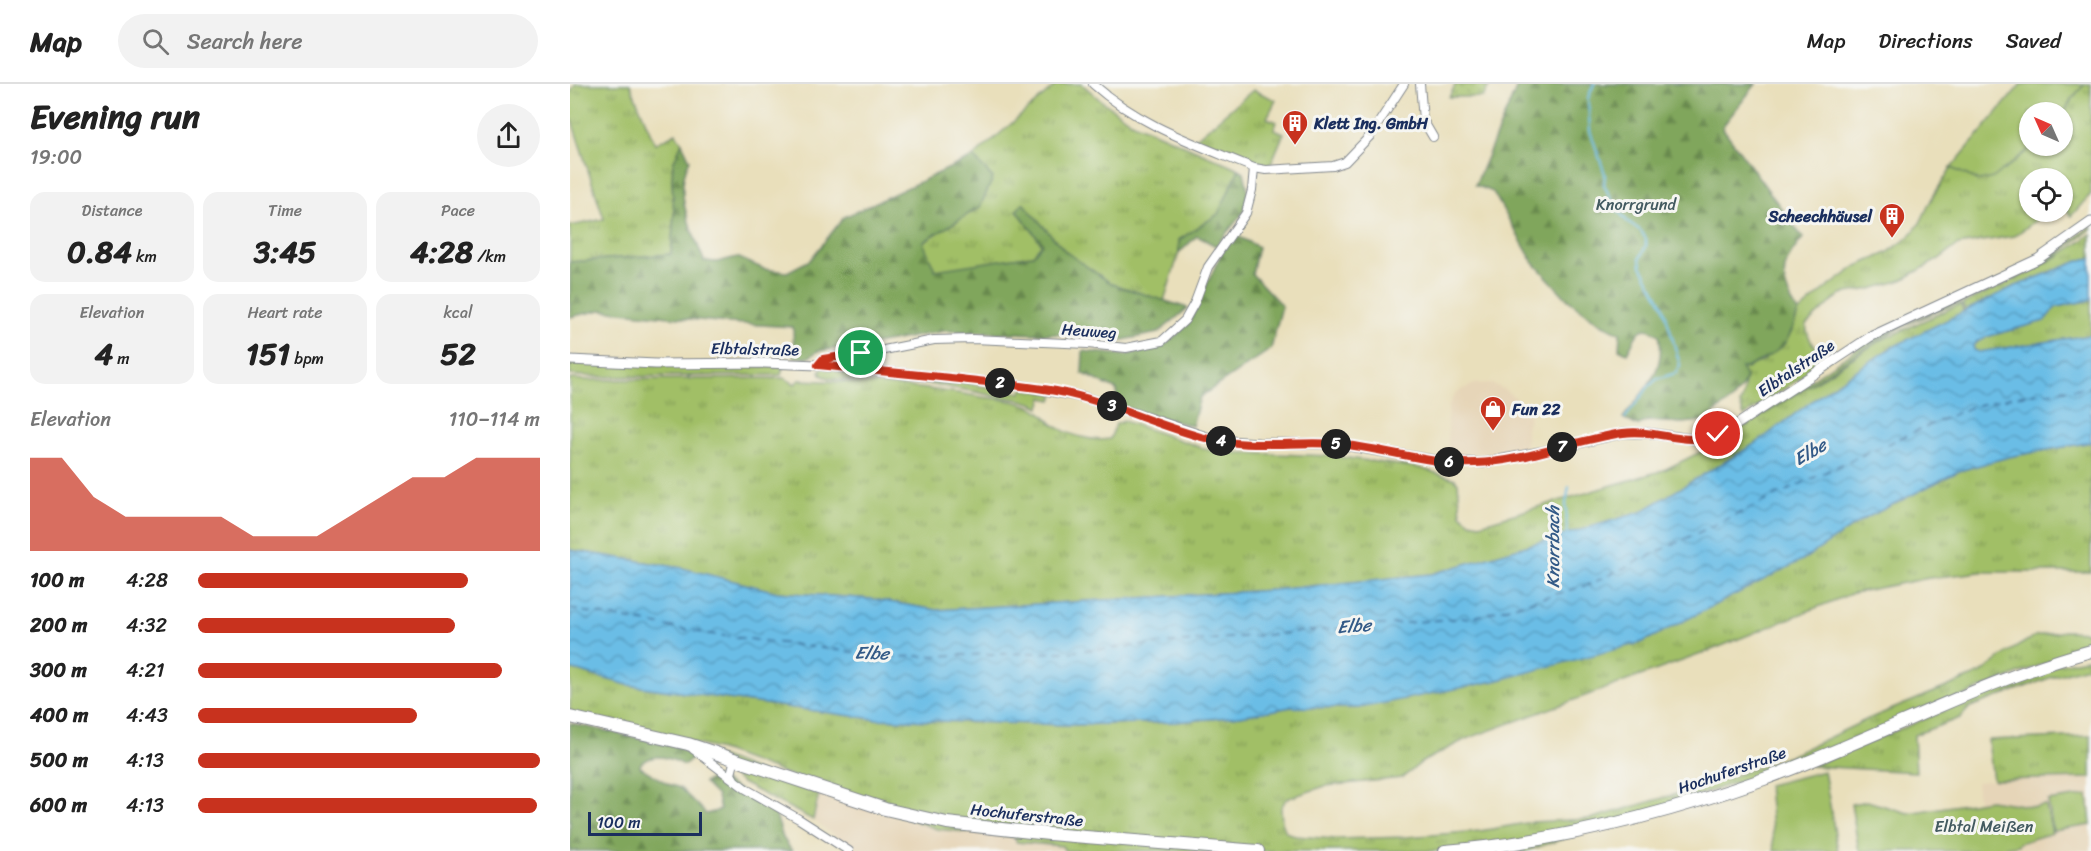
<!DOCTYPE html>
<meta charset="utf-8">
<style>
:root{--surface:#fff;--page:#f2f2f2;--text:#222;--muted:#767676;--line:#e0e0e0;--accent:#c8321e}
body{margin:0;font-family:Sriracha,sans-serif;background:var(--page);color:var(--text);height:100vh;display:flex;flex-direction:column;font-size:22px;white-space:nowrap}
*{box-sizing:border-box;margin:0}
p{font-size:20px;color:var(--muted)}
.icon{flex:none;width:33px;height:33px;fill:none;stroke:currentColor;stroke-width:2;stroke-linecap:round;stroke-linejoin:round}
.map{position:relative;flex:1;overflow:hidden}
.details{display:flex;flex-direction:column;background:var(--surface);width:570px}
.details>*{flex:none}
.needle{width:39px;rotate:315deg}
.controls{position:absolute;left:1449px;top:18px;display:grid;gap:12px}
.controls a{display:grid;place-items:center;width:54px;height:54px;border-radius:50%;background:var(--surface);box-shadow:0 2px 4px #0004;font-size:30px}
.scale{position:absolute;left:18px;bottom:15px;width:114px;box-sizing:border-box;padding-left:6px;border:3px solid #1b2f5e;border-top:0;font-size:16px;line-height:21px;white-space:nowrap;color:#1b2f5e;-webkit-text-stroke:4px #f6f6f2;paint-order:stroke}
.pin{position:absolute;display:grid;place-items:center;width:51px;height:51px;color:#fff;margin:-26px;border:3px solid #fff;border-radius:50%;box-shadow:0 2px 6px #0007}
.km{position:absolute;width:30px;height:30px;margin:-15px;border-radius:50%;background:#222;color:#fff;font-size:16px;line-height:30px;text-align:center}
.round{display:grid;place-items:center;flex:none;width:63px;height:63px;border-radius:32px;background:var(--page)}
.summary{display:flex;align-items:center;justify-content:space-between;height:102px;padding:0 30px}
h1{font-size:33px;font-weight:700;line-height:45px}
.stats{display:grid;grid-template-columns:repeat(3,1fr);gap:9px;height:102px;padding:6px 30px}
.stats div{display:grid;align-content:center;border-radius:15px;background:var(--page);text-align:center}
.stats b{font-size:30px;font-weight:700}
.stats small{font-size:16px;font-weight:400}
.stats p{font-size:16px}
.chart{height:168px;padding:12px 30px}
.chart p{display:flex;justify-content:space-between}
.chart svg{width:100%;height:108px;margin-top:6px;fill:var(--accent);opacity:.7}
ul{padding:0 30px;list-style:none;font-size:20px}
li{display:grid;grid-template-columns:96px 72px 1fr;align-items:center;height:45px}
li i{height:15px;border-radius:8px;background:var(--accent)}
header{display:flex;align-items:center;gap:36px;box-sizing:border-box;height:84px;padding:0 30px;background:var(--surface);border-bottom:2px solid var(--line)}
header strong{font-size:28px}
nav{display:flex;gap:33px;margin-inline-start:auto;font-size:21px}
.search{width:420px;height:54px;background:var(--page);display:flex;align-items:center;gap:15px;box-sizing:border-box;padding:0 21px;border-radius:33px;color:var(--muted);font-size:22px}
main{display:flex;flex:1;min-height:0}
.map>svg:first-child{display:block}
.built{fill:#e6d5b8}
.grass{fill:url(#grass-tufts);stroke:#5e7762;stroke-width:1.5}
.forest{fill:url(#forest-firs);stroke:#4e6a5c;stroke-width:1.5}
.park{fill:url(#park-dots);stroke:#5e7762;stroke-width:1.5}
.garden{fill:#a1bf66;stroke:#5e7762;stroke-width:1.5}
.water{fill:url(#water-waves);stroke:#4276a2;stroke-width:1.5}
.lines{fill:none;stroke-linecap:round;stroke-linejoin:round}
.stream{stroke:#6abde6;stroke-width:2}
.ferry{stroke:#335a87;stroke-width:1.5;stroke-dasharray:8 6;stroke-linecap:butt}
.minor-casing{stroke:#82878c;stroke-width:10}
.tertiary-casing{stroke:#82878c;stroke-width:11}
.primary-casing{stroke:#82878c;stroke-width:14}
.minor{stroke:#fff;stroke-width:8}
.tertiary{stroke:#fff;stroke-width:9}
.primary{stroke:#fff;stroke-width:12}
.route-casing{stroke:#fff;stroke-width:12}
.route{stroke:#c8321e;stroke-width:8}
.labels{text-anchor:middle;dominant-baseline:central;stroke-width:6;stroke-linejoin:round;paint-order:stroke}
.poi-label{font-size:16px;font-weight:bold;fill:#1b2f5e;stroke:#f6f6f2;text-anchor:start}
.park-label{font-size:16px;fill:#435a60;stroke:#f6f6f2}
.street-label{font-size:16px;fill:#1b2f5e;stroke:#f6f6f2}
.water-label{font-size:18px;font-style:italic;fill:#335a87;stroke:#f6f6f2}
</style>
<header>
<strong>Map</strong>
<div class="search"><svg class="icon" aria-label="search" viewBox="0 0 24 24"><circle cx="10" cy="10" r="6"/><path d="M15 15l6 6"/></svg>Search here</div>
<nav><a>Map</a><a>Directions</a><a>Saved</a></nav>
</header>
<main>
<section class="details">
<div class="summary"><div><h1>Evening run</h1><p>19:00</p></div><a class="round"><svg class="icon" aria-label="share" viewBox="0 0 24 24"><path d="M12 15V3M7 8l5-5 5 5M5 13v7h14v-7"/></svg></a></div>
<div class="stats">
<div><p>Distance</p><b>0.84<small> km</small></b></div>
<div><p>Time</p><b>3:45</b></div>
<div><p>Pace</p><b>4:28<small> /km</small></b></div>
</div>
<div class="stats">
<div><p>Elevation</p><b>4<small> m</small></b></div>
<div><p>Heart rate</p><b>151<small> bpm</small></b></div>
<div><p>kcal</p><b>52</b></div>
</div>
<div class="chart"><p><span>Elevation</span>110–114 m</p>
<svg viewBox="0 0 160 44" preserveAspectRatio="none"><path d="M0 44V6L10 6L20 22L30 30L40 30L50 30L60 30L70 38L80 38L90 38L100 30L110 22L120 14L130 14L140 6L150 6L160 6V44z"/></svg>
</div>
<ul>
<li><b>100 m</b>4:28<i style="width:79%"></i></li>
<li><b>200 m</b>4:32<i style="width:75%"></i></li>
<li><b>300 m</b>4:21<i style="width:89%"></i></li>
<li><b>400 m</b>4:43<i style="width:64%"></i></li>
<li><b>500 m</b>4:13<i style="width:100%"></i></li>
<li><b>600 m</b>4:13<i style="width:99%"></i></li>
</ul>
</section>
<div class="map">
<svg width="1521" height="767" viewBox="0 0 1521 767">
<defs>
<pattern id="grass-tufts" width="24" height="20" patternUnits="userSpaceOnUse" patternTransform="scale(1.5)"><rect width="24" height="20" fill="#a1bf66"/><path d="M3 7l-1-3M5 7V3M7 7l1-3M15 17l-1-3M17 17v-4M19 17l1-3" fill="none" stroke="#829c57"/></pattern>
<pattern id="forest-firs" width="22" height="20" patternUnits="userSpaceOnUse" patternTransform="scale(1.5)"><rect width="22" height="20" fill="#80a65b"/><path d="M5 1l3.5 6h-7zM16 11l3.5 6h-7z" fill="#68884e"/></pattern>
<pattern id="park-dots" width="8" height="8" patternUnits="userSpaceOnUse" patternTransform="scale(1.5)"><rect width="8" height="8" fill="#a1bf66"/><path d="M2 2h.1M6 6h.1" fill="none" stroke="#829c57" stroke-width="1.8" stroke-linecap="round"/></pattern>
<pattern id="water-waves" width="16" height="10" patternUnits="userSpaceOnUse" patternTransform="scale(1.5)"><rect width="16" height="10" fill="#6abde6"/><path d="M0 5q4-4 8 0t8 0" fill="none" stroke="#569abe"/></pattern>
</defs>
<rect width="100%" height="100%" fill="#f6f6f2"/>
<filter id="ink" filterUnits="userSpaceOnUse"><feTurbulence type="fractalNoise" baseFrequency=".0167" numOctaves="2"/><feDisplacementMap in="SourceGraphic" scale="12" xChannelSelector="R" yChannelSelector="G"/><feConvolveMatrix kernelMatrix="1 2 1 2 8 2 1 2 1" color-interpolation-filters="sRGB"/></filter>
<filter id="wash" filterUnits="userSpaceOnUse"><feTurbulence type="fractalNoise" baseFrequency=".008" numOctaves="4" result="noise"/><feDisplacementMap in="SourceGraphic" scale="24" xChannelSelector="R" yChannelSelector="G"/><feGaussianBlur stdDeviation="1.35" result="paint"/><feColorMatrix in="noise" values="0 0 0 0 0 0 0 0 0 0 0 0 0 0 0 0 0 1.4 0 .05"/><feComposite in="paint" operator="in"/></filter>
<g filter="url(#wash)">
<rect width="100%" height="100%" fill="#e9dfbb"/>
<path class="built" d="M920,299L934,305L946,314L960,332L956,343V364L941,369L907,375L878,373V323L885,309L904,300Z
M1521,694V767H1449L1448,761L1465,723L1420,716L1408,719L1406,698L1423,696Z
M249,710L367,745L446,753V757L492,762L495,767H285L243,736Z"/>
<path class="grass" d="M6,0H60L85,60L106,49L112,59L103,80L102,96L104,130L101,170L0,178V142L34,135L0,31V8Z
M487,0H512L529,15L561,38L669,85L648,130L609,156V169L594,217L542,200L496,168L453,120L447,126L472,160L463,171L365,187L352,158L410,123L423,94L403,73Z
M1515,0H1521V110L1501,132L1493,120L1492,94H1460V128H1478L1444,152L1388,161L1369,175L1332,196L1301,205L1271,210L1236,241C1239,260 1245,263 1260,274L1174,332L1170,320C1175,311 1173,303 1176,293L1171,284L1177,285L1184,280L1192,278L1222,247L1228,229L1254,206L1287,182L1317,169L1339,153L1350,139L1362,114L1381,84L1410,97L1434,86L1463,62H1492C1493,29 1492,24 1515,0Z
M683,6L706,16L697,34L707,38L704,45L714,49L700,82L625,55Z
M1521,142V145L1483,174L1426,202L1335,241L1302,259L1175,343L1309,257L1390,220L1394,229L1321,264L1258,305L1188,358L1071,428L862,490L703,506L366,526L302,515L207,508L112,484L0,466V295L18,296L214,294L225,300L229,296C290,298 351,302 412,313C428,315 447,316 462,323C470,326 477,334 483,340C497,351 522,358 540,355L546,340L554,337L645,368L763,372L850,384L885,395L888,399L891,430L900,438L910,440L1094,386L1145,361L1143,356L1170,344L1300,256L1482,172Z
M1521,150V174L1511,176L1441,204L1396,228L1392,220C1437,200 1481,180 1521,150Z
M1521,216V251L1409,268L1404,266L1403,262L1406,258L1416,253L1473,237L1486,223Z
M0,279L213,283L211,291L27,293L0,291Z
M252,284L379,300L383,297L451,309L452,305L484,310L482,316L473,314L470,323C457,315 440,315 425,312C388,304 348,297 310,296C292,295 268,299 251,291L250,286Z
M1521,358V488H1411L1359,494L1283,509L1134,569L896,655L852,678L832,694L755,702L716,715L711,724L712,738L716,748L725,752L766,755L837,753L910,747L962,738L1020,735L1141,700L1220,672L1298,635L1411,589L1438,568L1465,552L1494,547L1521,548V561L1205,686L956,767H495L492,762L446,758L445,753L367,745L151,666L0,629V585L58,601L304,635L499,641L605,638L670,632L721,623L789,624L1234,475L1294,435L1389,387L1438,373Z
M1521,574V582L1485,592L1400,623L1390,634L1344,651L1346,688L1241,682L1485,581Z
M1521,652V694L1423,696L1418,656Z
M128,664L249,710L243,736L172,699Z"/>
<path class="forest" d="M948,0H1186L1152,43L1233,154C1208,184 1210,195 1228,229C1218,260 1214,266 1184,280C1178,282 1178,285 1171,284L1176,293L1173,302L1163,315L1133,337L1112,339L1077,337L1067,342L1053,334C1073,307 1097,287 1089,251C1068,236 1067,253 1057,269L1049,265L1050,249L1031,240L998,216L963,178L923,108L905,101Z
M112,59L120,76C102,109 122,145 134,177L147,178L167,173L194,185L217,188L240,176L274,133L403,73L423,94L410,123L353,158L365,186L463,171L472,160L447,126L453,119L496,168L542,200L618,224L588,249L553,256L509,251L374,247L305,260L248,267L238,274L224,273L223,243L158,239L31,226L0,233V178L101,170L104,130L102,96L103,79Z
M669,85L674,88L678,107L673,129L646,162L627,152L609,169V156L648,130Z
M666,151L688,163L682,190L712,222L701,265L630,313L622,342L545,321L547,306L512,289L513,267L555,271L592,263L618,241L652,168Z
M0,639L108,663L123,673L114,681C99,673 86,669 71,679L70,683L98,700L110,704L136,730L150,726L147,712L134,699L144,692L204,725L213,754L222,767H0Z"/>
<path class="park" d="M886,0H920L913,13H879Z"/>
<path class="garden" d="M1451,0H1515L1501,15L1493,32L1492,28H1460V62H1463L1423,94L1410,97L1381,84Z
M1254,687L1268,767H1204L1198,701Z
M1518,711L1521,741L1483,747L1478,717Z
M1420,716L1465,723L1476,721L1482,749L1449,759L1448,761L1413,767H1289L1281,720L1297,717L1338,729Z"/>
<path class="water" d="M1521,174V216L1486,223L1474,237L1416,253L1406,258L1403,262L1404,266L1409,268L1521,251V358L1438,373L1389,387L1294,435L1234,475L1073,558L925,597L789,624L721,623L670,632L605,638L499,641L304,635L58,601L0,585V466L112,484L207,508L302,515L366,526L703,506L862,490L1071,428L1188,358L1258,305L1321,264L1441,204L1511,176Z"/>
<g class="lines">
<path class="stream" d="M1024,0L1018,14L1020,47L1035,90L1034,101L1045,123L1057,137L1071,147L1076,155V162L1070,174L1071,182L1093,221L1110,281L1106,289L1087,295L1079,302L1055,334
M997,451L996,419L999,403"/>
<path class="ferry" d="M0,525L139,550L323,573L496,568L904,533L1018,501L1281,376L1401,323L1445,312L1521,303"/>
</g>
</g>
<g filter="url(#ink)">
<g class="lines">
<g class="minor-casing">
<path id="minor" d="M523,0C570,42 626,60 684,84L696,86L763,82L775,78L800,52L834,0
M850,0L853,36L863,53
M248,281L253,275L261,273L314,266L364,256L403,255L518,260L556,264L592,257L615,236L625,218L638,183L676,129L682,106L684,84
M123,665L176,705L229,735L279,767
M165,697L161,690L165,675"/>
</g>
<g class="tertiary-casing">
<path id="tertiary" d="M0,276L86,280L195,279L248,281L453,302L513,313L646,356L689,359L767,360L869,377L913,379L970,368L1053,349H1077L1122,355L1142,353L1166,341L1300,253L1468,175L1521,138"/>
</g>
<g class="primary-casing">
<path id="primary" d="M0,633L118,660L315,725L377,739L479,750L688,767
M875,767C986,758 1090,732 1194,695C1303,656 1409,597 1521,567"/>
</g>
<use href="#minor" class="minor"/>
<use href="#tertiary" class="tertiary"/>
<use href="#primary" class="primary"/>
</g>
</g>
<g class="lines" filter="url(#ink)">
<g class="route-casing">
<path id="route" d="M291,269L253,275L248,281C296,286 343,290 390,295C422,299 454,301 486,307C538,317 585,341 635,354C678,365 724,357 768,360C814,364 859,381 905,379C955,378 1003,356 1053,349C1085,344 1117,364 1148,350"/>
</g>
<use href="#route" class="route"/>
</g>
<defs>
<g id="building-pin" transform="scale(1.35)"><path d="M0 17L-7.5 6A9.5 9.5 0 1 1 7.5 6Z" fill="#c8321e" stroke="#f6f6f2"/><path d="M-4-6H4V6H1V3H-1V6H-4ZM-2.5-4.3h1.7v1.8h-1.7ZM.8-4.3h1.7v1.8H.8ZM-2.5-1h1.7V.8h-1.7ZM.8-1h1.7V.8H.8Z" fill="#fff"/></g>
<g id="shop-pin" transform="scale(1.35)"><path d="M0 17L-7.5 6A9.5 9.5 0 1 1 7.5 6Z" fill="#c8321e" stroke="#f6f6f2"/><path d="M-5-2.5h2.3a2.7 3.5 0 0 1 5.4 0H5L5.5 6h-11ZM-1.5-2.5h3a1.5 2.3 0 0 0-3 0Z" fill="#fff"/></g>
</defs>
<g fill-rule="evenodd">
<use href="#building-pin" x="725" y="39"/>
<use href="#building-pin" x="1322" y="132"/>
<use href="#shop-pin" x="923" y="325"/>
</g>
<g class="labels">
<g class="poi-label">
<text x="744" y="39">Klett Ing. GmbH</text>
<text x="1302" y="132" text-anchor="end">Scheechhäusel</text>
<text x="942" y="325">Fun 22</text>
</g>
<g class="park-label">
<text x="1066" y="120">Knorrgrund</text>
<text x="1414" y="742">Elbtal Meißen</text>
</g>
<g class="street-label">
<text transform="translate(519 247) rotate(4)">Heuweg</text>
<text transform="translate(185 265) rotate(1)">Elbtalstraße</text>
<text transform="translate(1226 284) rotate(-34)">Elbtalstraße</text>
<text transform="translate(1162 686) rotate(-19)">Hochuferstraße</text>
<text transform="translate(457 731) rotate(6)">Hochuferstraße</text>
</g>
<g class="water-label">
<text transform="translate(1240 368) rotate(-30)">Elbe</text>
<text transform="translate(983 463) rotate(-90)">Knorrbach</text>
<text transform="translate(784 542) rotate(-4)">Elbe</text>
<text transform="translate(302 569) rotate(2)">Elbe</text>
</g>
</g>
</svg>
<div class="controls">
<a><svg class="needle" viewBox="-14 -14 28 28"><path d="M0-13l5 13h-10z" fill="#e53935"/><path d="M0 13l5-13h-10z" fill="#767676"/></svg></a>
<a><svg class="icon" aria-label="locate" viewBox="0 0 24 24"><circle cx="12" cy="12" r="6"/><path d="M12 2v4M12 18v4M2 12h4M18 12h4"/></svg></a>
</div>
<div class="scale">100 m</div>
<div class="pin" style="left:291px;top:269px;background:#1e9e55"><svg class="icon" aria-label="arrive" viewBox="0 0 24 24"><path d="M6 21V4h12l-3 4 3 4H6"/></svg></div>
<div class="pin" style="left:1148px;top:350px;background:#d93025"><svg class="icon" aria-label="check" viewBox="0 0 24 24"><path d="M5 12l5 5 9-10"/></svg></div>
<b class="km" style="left:430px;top:299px">2</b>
<b class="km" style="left:542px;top:322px">3</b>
<b class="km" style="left:651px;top:357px">4</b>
<b class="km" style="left:766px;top:360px">5</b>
<b class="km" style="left:879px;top:378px">6</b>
<b class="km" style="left:992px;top:363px">7</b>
</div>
</main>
